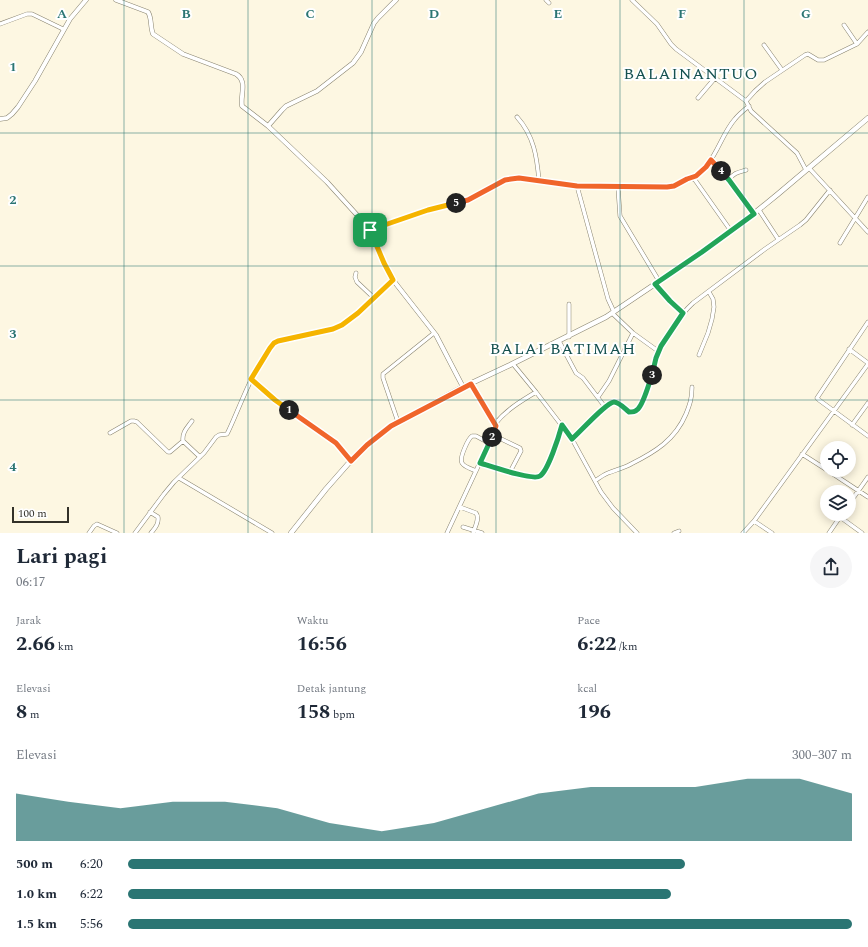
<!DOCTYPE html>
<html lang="id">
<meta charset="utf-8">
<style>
:root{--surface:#fff;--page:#f6f6f7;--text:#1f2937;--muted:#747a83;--accent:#2b7573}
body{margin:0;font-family:Spectral,serif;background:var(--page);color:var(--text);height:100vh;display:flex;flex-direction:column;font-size:15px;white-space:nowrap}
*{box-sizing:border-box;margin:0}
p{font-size:13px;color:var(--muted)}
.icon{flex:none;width:22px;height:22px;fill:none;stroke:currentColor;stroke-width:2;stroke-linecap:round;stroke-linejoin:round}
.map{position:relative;height:533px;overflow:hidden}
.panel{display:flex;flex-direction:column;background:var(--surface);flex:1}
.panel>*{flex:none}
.tools{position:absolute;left:820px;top:441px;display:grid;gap:8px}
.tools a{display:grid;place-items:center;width:36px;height:36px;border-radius:50%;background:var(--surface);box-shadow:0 2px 10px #0003;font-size:20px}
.scale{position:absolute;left:12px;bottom:10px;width:57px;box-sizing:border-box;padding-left:4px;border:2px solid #333129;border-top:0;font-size:11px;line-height:14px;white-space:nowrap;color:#333129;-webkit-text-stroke:3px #fff;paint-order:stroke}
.pin{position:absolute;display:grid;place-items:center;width:34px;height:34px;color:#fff;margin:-17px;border-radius:8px;box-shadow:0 2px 6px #0006}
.km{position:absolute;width:20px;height:20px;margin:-10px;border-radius:50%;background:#222;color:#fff;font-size:11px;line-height:20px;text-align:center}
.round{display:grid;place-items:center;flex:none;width:42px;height:42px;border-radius:21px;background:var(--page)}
.summary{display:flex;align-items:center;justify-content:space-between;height:68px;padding:0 16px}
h1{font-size:22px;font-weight:700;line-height:30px}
.stats{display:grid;grid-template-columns:repeat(3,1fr);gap:6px;height:68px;padding:4px 16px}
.stats div{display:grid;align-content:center}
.stats b{font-size:20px;font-weight:700}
.stats small{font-size:11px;font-weight:400}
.stats p{font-size:11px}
.chart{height:112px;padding:8px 16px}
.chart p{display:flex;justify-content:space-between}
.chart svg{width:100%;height:72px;margin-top:4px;fill:var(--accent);opacity:.7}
ul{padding:0 16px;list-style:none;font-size:13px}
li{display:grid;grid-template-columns:64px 48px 1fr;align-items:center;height:30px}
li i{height:10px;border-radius:5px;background:var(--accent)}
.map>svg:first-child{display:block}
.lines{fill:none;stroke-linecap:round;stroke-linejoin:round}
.minor-casing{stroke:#88836f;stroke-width:4.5}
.tertiary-casing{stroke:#88836f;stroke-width:5}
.secondary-casing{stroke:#88836f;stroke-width:5.5}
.minor{stroke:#fff;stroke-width:3.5}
.tertiary{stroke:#fff;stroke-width:4}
.secondary{stroke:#fff;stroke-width:4.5}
.split-1-casing{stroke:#fff;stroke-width:8}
.split-2-casing{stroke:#fff;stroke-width:8}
.split-3-casing{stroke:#fff;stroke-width:8}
.split-4-casing{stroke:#fff;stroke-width:8}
.split-5-casing{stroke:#fff;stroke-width:8}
.split-6-casing{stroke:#fff;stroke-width:8}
.split-1{stroke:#f5b400;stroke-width:5}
.split-2{stroke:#f0652b;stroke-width:5}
.split-3{stroke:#22a559;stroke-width:5}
.split-4{stroke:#22a559;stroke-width:5}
.split-5{stroke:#f0652b;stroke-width:5}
.split-6{stroke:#f5b400;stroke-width:5}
.grid{fill:none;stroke:#2b7573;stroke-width:1;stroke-opacity:0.55}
.labels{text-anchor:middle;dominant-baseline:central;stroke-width:4;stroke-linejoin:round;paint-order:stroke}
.quarter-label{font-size:16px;letter-spacing:1px;fill:#155150;stroke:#fff}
.grid-label{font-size:13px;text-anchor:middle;font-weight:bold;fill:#2b7573;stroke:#fff;stroke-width:4;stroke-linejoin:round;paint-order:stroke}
</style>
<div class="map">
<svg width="868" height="533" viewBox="0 0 868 533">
<rect width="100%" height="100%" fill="#fdf7e2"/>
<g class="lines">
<g class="minor-casing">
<path id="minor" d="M546,0L549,3
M632,0L657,24L671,44L676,49L746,101L751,111L797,153L806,170
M0,24L27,14H32L63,29
M844,25L857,44
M764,45L782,70
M698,98L715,78
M746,101L755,91L765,82L805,55L808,54L818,60H824L857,44L868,32
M517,117C534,136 537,157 539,181
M711,160L725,174L754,214
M809,168L868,232
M691,178C715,167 719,137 735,119C739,114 744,110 749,106
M729,180C733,173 739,172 746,170
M577,186L608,299L614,312
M618,187L620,216L659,281
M759,210L778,239
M370,230L428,210L468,200L505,180L511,179L519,178L577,186L667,187C676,186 683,180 691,178L695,180L731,231
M840,243L868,197
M356,273L355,277L357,282L374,298
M655,284L668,298L683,313
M612,313L633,333L658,351
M868,322L817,398L819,400L868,436
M569,337V304
M559,341L576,373L583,378L605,407
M849,349L868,363
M699,355L708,333L712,319L714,307L713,299L709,292
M513,364L536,392L572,439L601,492L613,508L637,533
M251,379L280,404L336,443L351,461
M598,397L609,381L633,333
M398,422L383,378V374L434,333
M495,424C506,410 521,401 536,392
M852,425L868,403
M110,433L131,421H134L137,422L168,452H170L183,441L200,457
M572,439L605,407L610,403L616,402C620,405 627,414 634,412C647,407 653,361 660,347C663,342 667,337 670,332C677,321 684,311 693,303L765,249L800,225L806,220L830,190
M183,441C182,432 187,428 192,421
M802,454L827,470
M480,463L510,472L521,451L520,448L493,435
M827,470L868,497
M476,471C472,469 464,467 462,463C459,458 468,439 472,436H476L489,443
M510,472C518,474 530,480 538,477C547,474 559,435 562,425
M179,478L272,533
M595,481C599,478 603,475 608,473C616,470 624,468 631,464C655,452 675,440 686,414C690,404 692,398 692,387
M849,504L868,477
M460,507L476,513C480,518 475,527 473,533
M150,512L158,517C159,524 155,528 151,533
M840,517L862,533
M754,521L772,533
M463,527L482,533
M89,533L94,526L97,524L117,533
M135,533L164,494L174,482L204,453L216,437L219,435L227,434C237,415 260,348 278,341L333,329L342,325L358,313L393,280
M447,533L496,428L495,424L471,384
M674,533L679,531
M743,533L754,521L868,364
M829,533L842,514"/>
</g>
<g class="tertiary-casing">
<path id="tertiary" d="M116,0L148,12C152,18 150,27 153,34L183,54L236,74C248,81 240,95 242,106L268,126L327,182L367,226L372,232L384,263L393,280L436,335L463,387
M0,119L7,118L12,114L18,107L35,81L70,19L86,0
M268,126L282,110L286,106L317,91L353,63L361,52L374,23L378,18L396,0"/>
</g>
<g class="secondary-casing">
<path id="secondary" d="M291,533L326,489L355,456L367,445L391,426L461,388L510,365L606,317L676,270L740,225L778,194L868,118"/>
</g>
<use href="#minor" class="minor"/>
<use href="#tertiary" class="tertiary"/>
<use href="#secondary" class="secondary"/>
</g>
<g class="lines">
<g class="split-1-casing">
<path id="split-1" d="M289,410L275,400L251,379L270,348L274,343L278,341L333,329L342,325L358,313L393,280L384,263L370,230"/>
</g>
<g class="split-2-casing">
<path id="split-2" d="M289,410L336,443L351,461L367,445L391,426L471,384L496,426L492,437"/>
</g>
<g class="split-3-casing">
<path id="split-3" d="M492,437L480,463C490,466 533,481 540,476C548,471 559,436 562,425L572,439C579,433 607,402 614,402C619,402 625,409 629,412C633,412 635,412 638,409C644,403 649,383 652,375"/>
</g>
<g class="split-4-casing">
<path id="split-4" d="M652,375L656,358L661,346L683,313L670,301L655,284L702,252L754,214L729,180L721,171"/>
</g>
<g class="split-5-casing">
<path id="split-5" d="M456,203L468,200L505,180L511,179L519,178L577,186L667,187L674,186L687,179L696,176L706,167L711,160L721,171"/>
</g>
<g class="split-6-casing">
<path id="split-6" d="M370,230L428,210L456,203"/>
</g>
<use href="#split-1" class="split-1"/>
<use href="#split-2" class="split-2"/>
<use href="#split-3" class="split-3"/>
<use href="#split-4" class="split-4"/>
<use href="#split-5" class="split-5"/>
<use href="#split-6" class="split-6"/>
</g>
<path class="grid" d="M124,0V533M248,0V533M372,0V533M496,0V533M620,0V533M744,0V533M0,133H868M0,266H868M0,400H868"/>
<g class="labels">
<g class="quarter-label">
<text x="691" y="74">BALAINANTUO</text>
<text x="563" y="349">BALAI BATIMAH</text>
</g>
</g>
<g class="grid-label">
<text x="62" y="18">A</text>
<text x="186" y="18">B</text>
<text x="310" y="18">C</text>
<text x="434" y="18">D</text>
<text x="558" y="18">E</text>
<text x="682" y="18">F</text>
<text x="806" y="18">G</text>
<text x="13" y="71">1</text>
<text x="13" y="204">2</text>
<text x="13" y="338">3</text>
<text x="13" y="471">4</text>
</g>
</svg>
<div class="tools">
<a><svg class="icon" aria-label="locate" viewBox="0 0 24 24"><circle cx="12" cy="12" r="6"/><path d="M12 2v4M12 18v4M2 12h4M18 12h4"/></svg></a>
<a><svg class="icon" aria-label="layers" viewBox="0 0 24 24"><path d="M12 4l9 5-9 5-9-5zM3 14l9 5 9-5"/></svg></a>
</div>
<div class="scale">100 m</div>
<div class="pin" style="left:370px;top:230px;background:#1e9e55"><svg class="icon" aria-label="arrive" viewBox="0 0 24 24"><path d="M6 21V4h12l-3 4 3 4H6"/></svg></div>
<b class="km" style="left:289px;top:410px">1</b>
<b class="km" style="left:492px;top:437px">2</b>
<b class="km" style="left:652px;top:375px">3</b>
<b class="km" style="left:721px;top:171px">4</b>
<b class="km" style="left:456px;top:203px">5</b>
</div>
<section class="panel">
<div class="summary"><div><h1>Lari pagi</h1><p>06:17</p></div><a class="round"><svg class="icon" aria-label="share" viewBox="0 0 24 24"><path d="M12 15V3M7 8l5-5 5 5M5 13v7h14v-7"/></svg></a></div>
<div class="stats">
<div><p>Jarak</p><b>2.66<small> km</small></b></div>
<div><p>Waktu</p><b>16:56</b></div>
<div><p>Pace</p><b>6:22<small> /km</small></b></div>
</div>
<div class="stats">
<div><p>Elevasi</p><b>8<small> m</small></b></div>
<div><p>Detak jantung</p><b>158<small> bpm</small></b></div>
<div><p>kcal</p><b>196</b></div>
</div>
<div class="chart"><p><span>Elevasi</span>300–307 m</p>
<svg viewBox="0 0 160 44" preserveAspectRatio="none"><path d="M0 44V15L10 20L20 24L30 20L40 20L50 24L60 33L70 38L80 33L90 24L100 15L110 11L120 11L130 11L140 6L150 6L160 15V44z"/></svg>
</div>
<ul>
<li><b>500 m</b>6:20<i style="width:77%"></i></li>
<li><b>1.0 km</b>6:22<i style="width:75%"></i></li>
<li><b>1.5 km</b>5:56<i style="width:100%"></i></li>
</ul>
</section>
